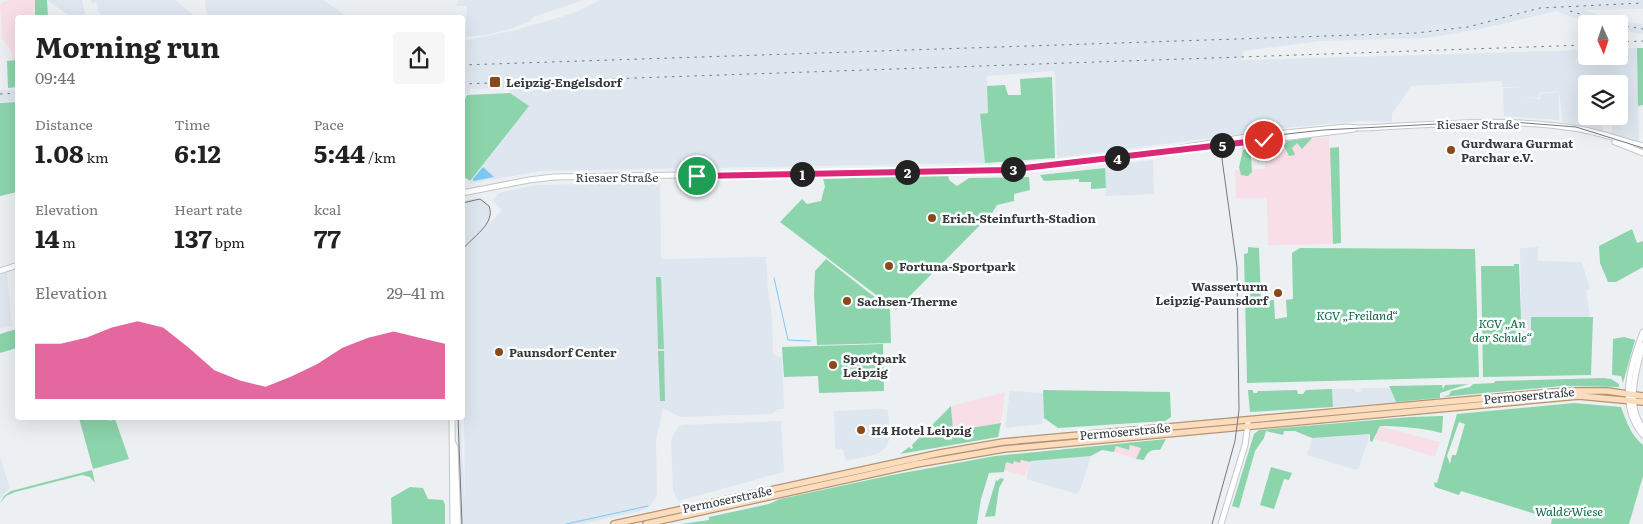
<!DOCTYPE html>
<meta charset="utf-8">
<style>
:root{--surface:#fff;--page:#f6f6f6;--text:#222;--muted:#767676;--accent:#db2777}
body{margin:0;font-family:Literata,serif;background:var(--page);color:var(--text);height:100vh;display:flex;flex-direction:column;font-size:19px;white-space:nowrap}
*{box-sizing:border-box;margin:0}
p{font-size:16px;color:var(--muted)}
.icon{flex:none;width:28px;height:28px;fill:none;stroke:currentColor;stroke-width:2;stroke-linecap:round;stroke-linejoin:round}
.map{position:relative;flex:1;overflow:hidden}
.sheet{position:absolute;left:15px;top:15px;width:450px;height:405px;display:flex;flex-direction:column;background:var(--surface);border-radius:5px;box-shadow:0 5px 20px #0002}
.sheet>*{flex:none}
.needle{width:32px;rotate:177deg}
.controls{position:absolute;left:1578px;top:15px;display:grid;gap:10px}
.controls a{display:grid;place-items:center;width:50px;height:50px;border-radius:5px;background:var(--surface);box-shadow:0 5px 20px #0002;font-size:25px}
.pin{position:absolute;display:grid;place-items:center;width:42px;height:42px;color:#fff;margin:-21px;border:2px solid #fff;border-radius:50%;box-shadow:0 1px 5px #0007}
.km{position:absolute;width:25px;height:25px;margin:-12px;border-radius:50%;background:#222;color:#fff;font-size:14px;line-height:25px;text-align:center}
.round{display:grid;place-items:center;flex:none;width:52px;height:52px;border-radius:5px;background:var(--page)}
.summary{display:flex;align-items:center;justify-content:space-between;height:85px;padding:0 20px}
h1{font-size:28px;font-weight:700;line-height:38px}
.stats{display:grid;grid-template-columns:repeat(3,1fr);gap:8px;height:85px;padding:5px 20px}
.stats div{display:grid;align-content:center}
.stats b{font-size:25px;font-weight:700}
.stats small{font-size:14px;font-weight:400}
.stats p{font-size:14px}
.chart{height:140px;padding:10px 20px}
.chart p{display:flex;justify-content:space-between}
.chart svg{width:100%;height:90px;margin-top:5px;fill:var(--accent);opacity:.7}
.map>svg:first-child{display:block}
.built{fill:#dee6ef}
.industrial{fill:#f8dee6}
.green{fill:#8cd4ac;fill-rule:evenodd}
.water{fill:#7bc9ee}
.lines{fill:none;stroke-linecap:round;stroke-linejoin:round}
.stream{stroke:#7bc9ee;stroke-width:1}
.secondary-casing{stroke:#c4c7ca;stroke-width:7}
.primary-casing{stroke:#b49472;stroke-width:8}
.secondary{stroke:#fff;stroke-width:5}
.primary{stroke:#fbddbd;stroke-width:5.5}
.tram{stroke:#77787a;stroke-width:1}
.rail{stroke:#77787a;stroke-width:1;stroke-dasharray:2.5 5;stroke-linecap:butt}
.route-casing{stroke:#fff;stroke-width:10}
.route{stroke:#db2777;stroke-width:6}
.poi-dot{fill:#8b4818;stroke:#fcfdff;stroke-width:2}
.labels{text-anchor:middle;dominant-baseline:central;stroke-width:5;stroke-linejoin:round;paint-order:stroke}
.poi-label{font-size:12px;font-weight:bold;fill:#373839;stroke:#fcfdff;text-anchor:start}
.street-label{font-size:12px;fill:#373839;stroke:#fcfdff}
.park-label{font-size:12px;font-style:italic;fill:#106743;stroke:#fcfdff}
</style>
<div class="map">
<svg width="1643" height="524" viewBox="0 0 1643 524">
<rect width="100%" height="100%" fill="#edf0f3"/>
<path class="built" d="M47,0H82L86,17H71Z
M91,0H175L196,17H104L98,11L97,2L92,3Z
M205,0H323L348,17H207Z
M458,0H584L533,17L531,21L507,30L487,35L465,37L467,6H456Z
M600,0H1643V9L1584,10L1611,19L1643,24V34L1619,30V24L1583,22L1556,11L1480,29L1426,38L1321,41L1244,51L1241,60L1586,50V56H1619V49L1637,48L1639,143L1612,134V116H1619V84H1586V116H1603V131L1563,122L1559,91L1539,93V98L1522,99H1540V94L1559,92V120L1504,116L1503,88L1522,87H1502V81L1411,86L1392,114V122L1362,121L1293,127L1057,158L1055,74L1053,71L987,76L988,114L980,115L985,163L540,171L468,184L529,106L510,93V88L470,89V94H463V41L516,30L574,13Z
M0,90H17V101L0,102Z
M1153,160L1154,194L1106,196L1105,166Z
M660,182L661,259L766,257L768,290L772,317L773,355L782,357L784,409H778L772,414L680,417L663,408L656,441L657,496L649,507L641,511L583,524H460L457,418H460L465,499L462,254L466,248L463,251V201L476,198L486,201L491,211L489,224L502,210L493,200L499,193L536,185Z
M1538,247V261L1582,262L1590,289L1586,290L1590,317H1531V345L1522,346L1520,248Z
M7,273L12,326L0,329V275Z
M1360,388H1389L1396,402L1333,407L1332,389H1355V392H1361Z
M1010,391L1043,393L1044,418L1042,424L1005,428Z
M880,409L888,410L890,438L886,447L878,454L846,461L843,450L835,448L834,411Z
M781,421L784,472L678,501L673,490L671,440L678,427L682,425Z
M1370,434L1359,468L1356,470L1307,455L1312,438Z
M1091,456L1080,490L1077,494L1026,479L1031,461Z
M0,457L10,488L0,498Z"/>
<path class="industrial" d="M10,0H35L34,17L18,18L17,60H13L11,50L2,39L0,5L2,2Z
M1329,137L1333,244L1268,245L1267,198H1236L1235,170L1265,169L1266,146L1270,143Z
M1005,392L1001,423L953,431L951,406Z
M1379,426L1440,442L1435,457L1375,439Z
M1130,445L1141,448L1136,459L1114,452L1116,446L1129,450Z
M1021,460L1030,463L1025,476L1004,470L1006,462Z"/>
<path class="green" d="M35,0H47L48,17H35Z
M1637,48H1643V105L1638,106Z
M17,60V87L8,88L7,61Z
M1052,77L1055,158L985,163L980,114L988,113L987,86L1005,85L1008,95H1021L1020,79Z
M510,93L529,106L470,181L463,176V102L467,95Z
M17,102V192L0,196V103Z
M1313,137L1302,149L1297,143L1292,148L1295,155L1289,156L1284,146L1287,141Z
M1339,147L1341,243L1333,244L1330,148Z
M1243,150H1248L1251,156L1252,172L1248,176L1241,175L1239,167Z
M1105,168L1106,188L1091,189V182H1079V179L1044,181L1040,175Z
M948,175L949,180L957,186L969,178L1029,177L1030,190L1014,194V201L997,205L992,213L896,310L780,222L802,199L807,204L821,201L825,186L823,179Z
M1632,229L1637,243L1643,241V267L1616,282H1608L1600,263L1599,246Z
M1248,247L1259,248L1261,301L1274,300L1275,319L1287,317L1286,300L1293,299L1292,253L1300,248L1475,249L1479,377L1247,383L1244,254L1248,253Z
M826,259L890,309L891,343L817,345L814,294L815,271Z
M1514,264H1519L1522,346L1531,345V317H1593L1591,375L1483,377L1481,266H1514Z
M656,277H661L664,349H658Z
M17,329V348L0,353V334Z
M1624,337L1635,340L1623,383L1621,376L1612,375L1613,339Z
M883,344L884,391L819,393L818,376L784,377L782,347Z
M658,351H664L665,401H660Z
M1603,378L1611,379L1619,384V387L1563,386L1442,397L1449,395L1451,391L1470,387L1473,384L1494,383L1495,381Z
M1468,384L1440,393V398L1396,402L1389,386L1442,385L1443,389L1445,385Z
M1332,389L1333,407L1250,412L1248,390H1253V393H1257L1258,391L1297,390L1298,394H1303L1306,390Z
M1043,390L1170,392L1171,417L1165,421L1058,428L1044,418Z
M1574,403L1621,407C1626,420 1631,436 1643,445V476L1629,524H1551L1552,519L1461,491L1459,495L1435,487L1434,482L1437,483L1457,414ZM1459,422L1465,424L1456,455H1452L1450,464L1447,456Z
M951,406L953,431L1001,423L998,437L900,454L909,447L911,449L913,448L912,445Z
M1443,416L1442,433C1421,428 1402,426 1380,426L1372,442L1370,441V434L1312,438L1295,431H1284L1283,435L1266,431L1264,438L1255,451L1239,508L1232,506L1254,434L1259,430L1410,417Z
M79,418H108L109,421L115,419L129,459L93,469Z
M1166,439L1160,450C1151,449 1147,452 1144,460L1136,459L1141,448L1130,445L1129,450L1116,446L1114,452L1102,450L1091,456L1031,461L1030,462L1021,460L1020,463L1014,461L1013,464L1006,462L1004,472L989,473L981,499L977,524H681L709,520V517L769,504L780,499L892,475L995,456Z
M1271,467L1292,473L1289,480L1284,479L1274,509L1260,505Z
M92,470L95,483L90,477L82,475L15,492L6,496L0,503L4,496L11,491Z
M1000,478L1004,479L999,488L995,516L985,517L996,480L998,481Z
M410,487L423,488L428,499L443,500L445,505V524H392L391,498Z"/>
<path class="water" d="M483,167L494,177L473,181V179Z"/>
<g class="lines">
<path class="stream" d="M774,278L788,340L810,341
M566,524L648,506
M793,524H795"/>
<g class="secondary-casing">
<path id="secondary" d="M1615,142L1643,153
M1209,147L1354,129
M462,193L529,180L554,177L1008,170L1134,156L1246,137L1346,127L1360,128C1430,125 1502,117 1573,128C1596,131 1620,140 1643,146
M0,271L18,265
M1643,332C1630,366 1618,405 1643,435
M1643,345C1636,370 1625,406 1643,428
M452,418L453,524
M453,443L455,447L458,524
M1221,524L1245,445L1248,423"/>
</g>
<g class="primary-casing">
<path id="primary" d="M614,524L940,453L1003,442L1566,391H1607L1643,396
M646,524L917,464L1004,449L1579,396L1643,402"/>
</g>
<use href="#secondary" class="secondary"/>
<use href="#primary" class="primary"/>
<path class="tram" d="M462,203L480,199L489,206C496,224 472,237 462,250
M458,418L462,524
M1212,524L1235,441L1239,410L1237,267L1222,159L1227,146L1242,139L1323,130L1475,122H1513L1576,127L1643,148"/>
<path class="rail" d="M1570,11L1614,24
M1619,25L1643,29
M1619,42L1643,41
M462,65L1416,33L1468,27L1540,8L1643,3
M462,84L1586,45
M0,94L18,93"/>
</g>
<g class="lines">
<g class="route-casing">
<path id="route" d="M697,176L1008,170L1264,140"/>
</g>
<use href="#route" class="route"/>
</g>
<g class="poi-dot">
<rect x="489" y="76" width="12" height="12" rx="2.5"/>
<circle cx="1451" cy="150" r="5"/>
<circle cx="932" cy="218" r="5"/>
<circle cx="889" cy="266" r="5"/>
<circle cx="1278" cy="293" r="5"/>
<circle cx="847" cy="301" r="5"/>
<circle cx="499" cy="352" r="5"/>
<circle cx="833" cy="365" r="5"/>
<circle cx="861" cy="430" r="5"/>
</g>
<g class="labels">
<g class="poi-label">
<text x="506" y="82">Leipzig-Engelsdorf</text>
<text x="1461" y="143">Gurdwara Gurmat<tspan x="1461" dy="14">Parchar e.V.</tspan></text>
<text x="942" y="218">Erich-Steinfurth-Stadion</text>
<text x="899" y="266">Fortuna-Sportpark</text>
<text x="1268" y="286" text-anchor="end">Wasserturm<tspan x="1268" dy="14">Leipzig-Paunsdorf</tspan></text>
<text x="857" y="301">Sachsen-Therme</text>
<text x="509" y="352">Paunsdorf Center</text>
<text x="843" y="358">Sportpark<tspan x="843" dy="14">Leipzig</tspan></text>
<text x="871" y="430">H4 Hotel Leipzig</text>
</g>
<g class="street-label">
<text x="1478" y="124">Riesaer Straße</text>
<text x="617" y="177">Riesaer Straße</text>
<text transform="translate(1529 395) rotate(-5)">Permoserstraße</text>
<text transform="translate(1125 431) rotate(-5)">Permoserstraße</text>
<text transform="translate(727 499) rotate(-12)">Permoserstraße</text>
</g>
<g class="park-label">
<text x="1357" y="315">KGV „Freiland“</text>
<text x="1502" y="323">KGV „An<tspan x="1502" dy="14">der Schule“</tspan></text>
<text x="1569" y="511">Wald&amp;Wiese</text>
</g>
</g>
</svg>
<div class="controls">
<a><svg class="needle" viewBox="-14 -14 28 28"><path d="M0-13l5 13h-10z" fill="#e53935"/><path d="M0 13l5-13h-10z" fill="#767676"/></svg></a>
<a><svg class="icon" aria-label="layers" viewBox="0 0 24 24"><path d="M12 4l9 5-9 5-9-5zM3 14l9 5 9-5"/></svg></a>
</div>
<div class="pin" style="left:697px;top:176px;background:#1e9e55"><svg class="icon" aria-label="arrive" viewBox="0 0 24 24"><path d="M6 21V4h12l-3 4 3 4H6"/></svg></div>
<div class="pin" style="left:1264px;top:140px;background:#d93025"><svg class="icon" aria-label="check" viewBox="0 0 24 24"><path d="M5 12l5 5 9-10"/></svg></div>
<b class="km" style="left:802px;top:174px">1</b>
<b class="km" style="left:907px;top:172px">2</b>
<b class="km" style="left:1013px;top:169px">3</b>
<b class="km" style="left:1117px;top:158px">4</b>
<b class="km" style="left:1222px;top:145px">5</b>
<section class="sheet">
<div class="summary"><div><h1>Morning run</h1><p>09:44</p></div><a class="round"><svg class="icon" aria-label="share" viewBox="0 0 24 24"><path d="M12 15V3M7 8l5-5 5 5M5 13v7h14v-7"/></svg></a></div>
<div class="stats">
<div><p>Distance</p><b>1.08<small> km</small></b></div>
<div><p>Time</p><b>6:12</b></div>
<div><p>Pace</p><b>5:44<small> /km</small></b></div>
</div>
<div class="stats">
<div><p>Elevation</p><b>14<small> m</small></b></div>
<div><p>Heart rate</p><b>137<small> bpm</small></b></div>
<div><p>kcal</p><b>77</b></div>
</div>
<div class="chart"><p><span>Elevation</span>29–41 m</p>
<svg viewBox="0 0 160 44" preserveAspectRatio="none"><path d="M0 44V17L10 17L20 14L30 9L40 6L50 9L60 19L70 30L80 35L90 38L100 33L110 27L120 19L130 14L140 11L150 14L160 17V44z"/></svg>
</div>
</section>
</div>
